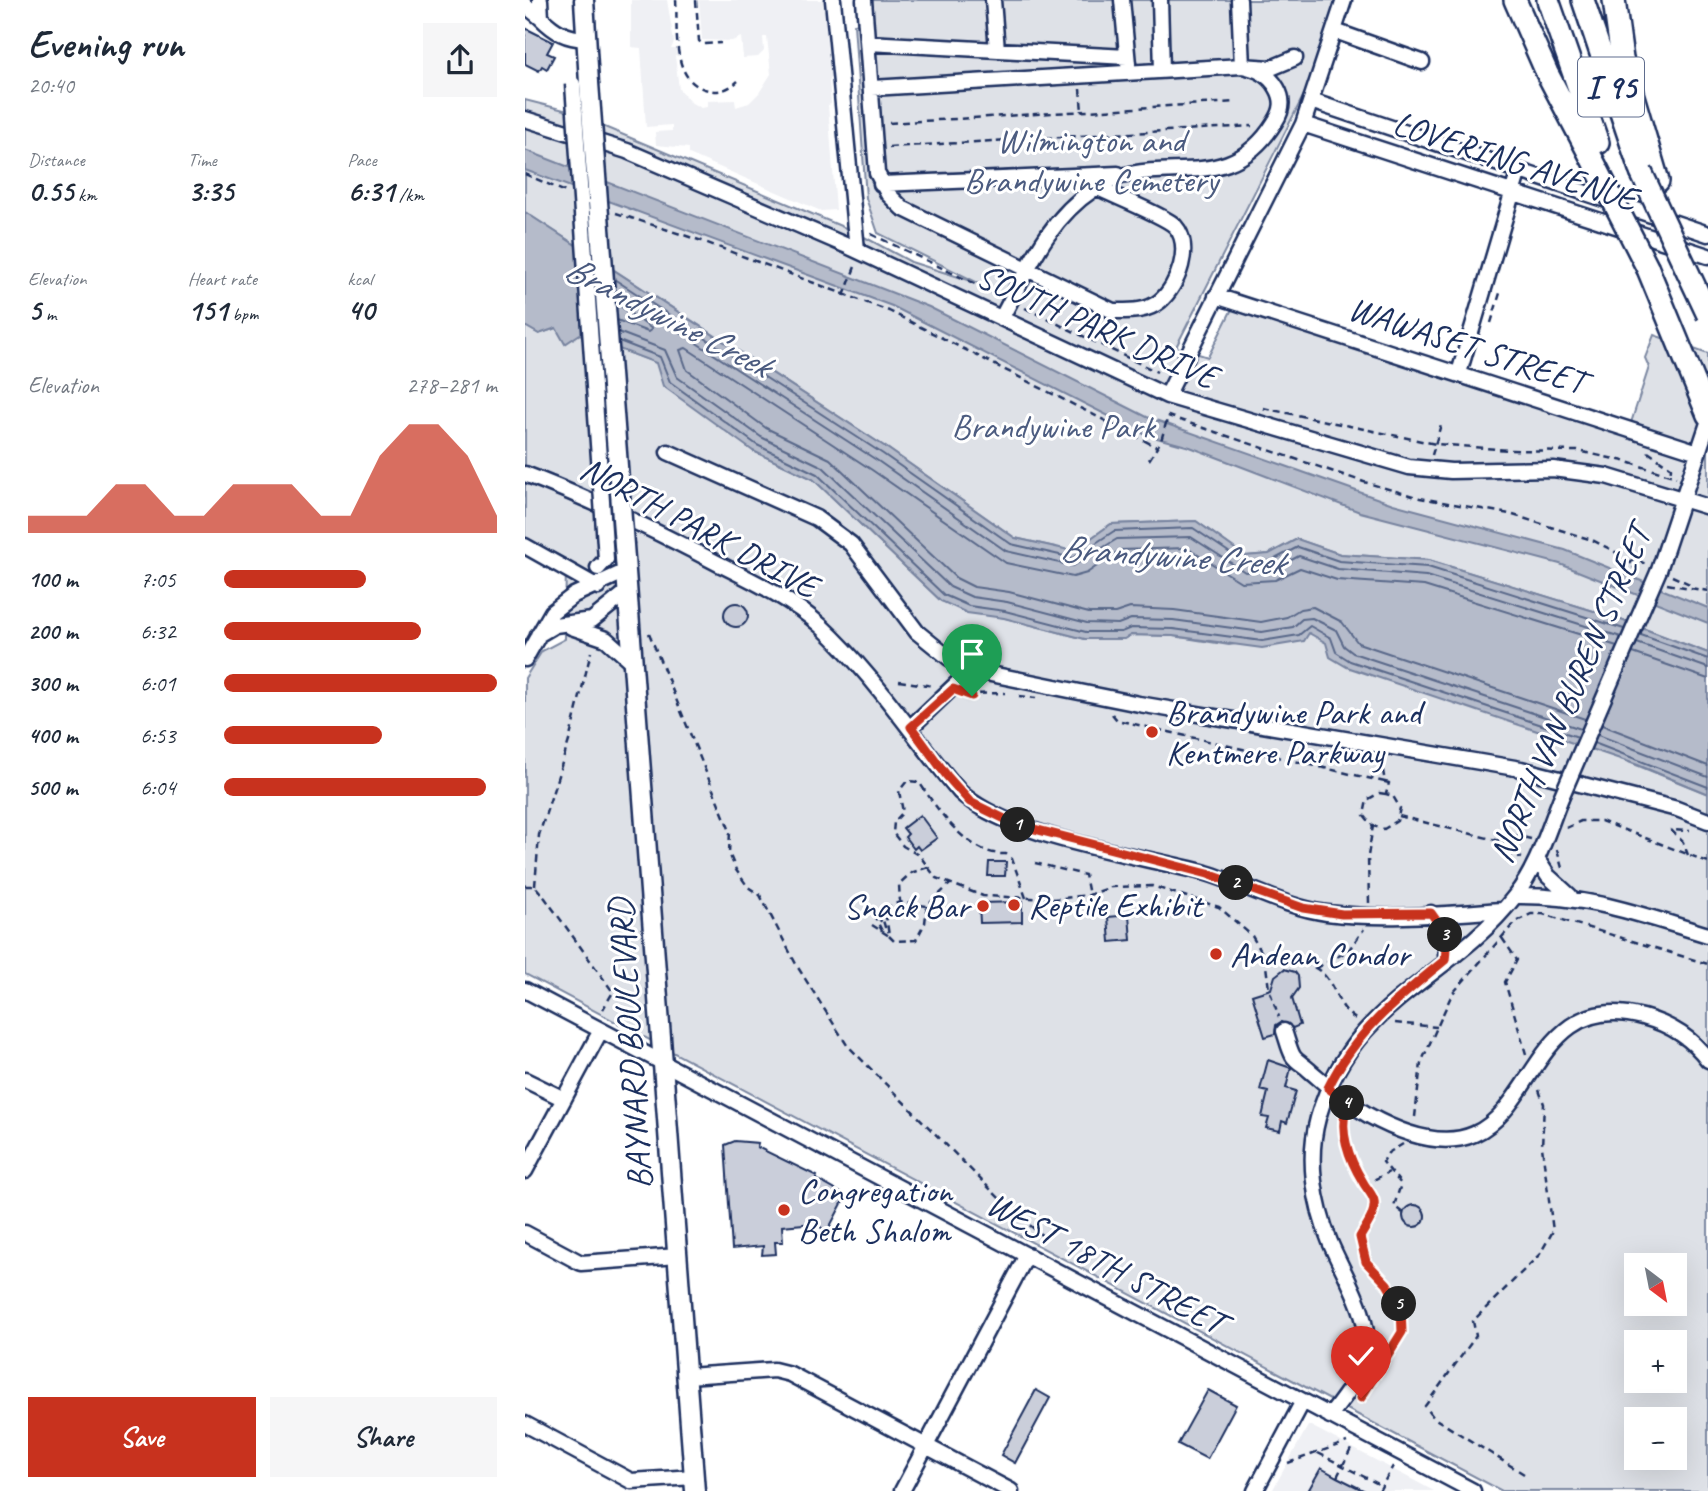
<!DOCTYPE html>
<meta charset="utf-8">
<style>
:root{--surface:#fff;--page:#f6f6f7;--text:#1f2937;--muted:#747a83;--accent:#c8321e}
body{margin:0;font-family:Caveat,sans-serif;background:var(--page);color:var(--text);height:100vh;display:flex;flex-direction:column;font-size:26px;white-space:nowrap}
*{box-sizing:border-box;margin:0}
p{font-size:23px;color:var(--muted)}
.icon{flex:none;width:38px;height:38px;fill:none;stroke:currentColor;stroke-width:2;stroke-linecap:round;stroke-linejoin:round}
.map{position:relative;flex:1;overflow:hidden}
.panel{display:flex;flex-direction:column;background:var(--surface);width:525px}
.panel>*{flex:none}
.needle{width:46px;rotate:148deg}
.fabs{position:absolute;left:1099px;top:1253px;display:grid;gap:14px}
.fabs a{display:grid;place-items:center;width:63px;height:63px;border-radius:0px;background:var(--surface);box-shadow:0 7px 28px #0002;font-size:35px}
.pin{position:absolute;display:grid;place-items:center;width:60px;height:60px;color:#fff;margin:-72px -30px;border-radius:50% 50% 50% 0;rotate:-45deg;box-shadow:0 0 7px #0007}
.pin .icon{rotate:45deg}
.km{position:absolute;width:35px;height:35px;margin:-18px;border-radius:50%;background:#222;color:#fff;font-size:19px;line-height:35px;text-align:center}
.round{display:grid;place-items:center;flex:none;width:74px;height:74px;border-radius:0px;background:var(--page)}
.headline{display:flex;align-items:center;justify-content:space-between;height:119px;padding:0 28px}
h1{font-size:38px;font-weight:600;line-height:52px}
.stats{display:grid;grid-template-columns:repeat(3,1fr);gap:10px;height:119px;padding:7px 28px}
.stats div{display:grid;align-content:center}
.stats b{font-size:30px;font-weight:600}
.stats small{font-size:19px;font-weight:400}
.stats p{font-size:19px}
.chart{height:196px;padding:14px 28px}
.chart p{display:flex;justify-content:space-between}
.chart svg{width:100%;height:126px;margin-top:7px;fill:var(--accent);opacity:.7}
.cta{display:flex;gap:14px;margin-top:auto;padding:14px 28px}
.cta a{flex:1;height:80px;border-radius:0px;background:var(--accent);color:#fff;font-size:28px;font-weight:600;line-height:80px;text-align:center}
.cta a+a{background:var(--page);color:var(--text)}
ul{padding:0 28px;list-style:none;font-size:23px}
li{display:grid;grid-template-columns:112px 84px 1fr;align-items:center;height:52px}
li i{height:18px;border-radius:9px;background:var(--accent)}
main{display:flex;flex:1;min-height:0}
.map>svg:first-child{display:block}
.built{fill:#eff0f4}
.green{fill:#dee1e7;stroke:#7c88a2;stroke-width:2;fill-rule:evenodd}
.water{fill:#b5bbca;stroke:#77839f;stroke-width:2}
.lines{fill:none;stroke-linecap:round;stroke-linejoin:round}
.shore{stroke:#596789;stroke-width:2}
.building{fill:#caceda;stroke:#1b2f5e;stroke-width:2}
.minor-casing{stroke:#1b2f5e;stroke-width:19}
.major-casing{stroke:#1b2f5e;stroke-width:23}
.highway-casing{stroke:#1b2f5e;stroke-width:26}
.path{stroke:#1b2f5e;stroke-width:2.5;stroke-dasharray:7 5;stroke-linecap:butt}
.minor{stroke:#fff;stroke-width:14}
.major{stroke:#fff;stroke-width:18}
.highway{stroke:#fff;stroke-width:21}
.minor-bridge-casing{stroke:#1b2f5e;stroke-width:19;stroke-linecap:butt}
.major-bridge-casing{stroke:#1b2f5e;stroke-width:23;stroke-linecap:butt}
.highway-bridge-casing{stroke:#1b2f5e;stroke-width:26;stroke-linecap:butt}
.minor-bridge{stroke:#fff;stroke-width:14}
.major-bridge{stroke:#fff;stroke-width:18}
.highway-bridge{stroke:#fff;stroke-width:21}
.route-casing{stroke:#fff;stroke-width:14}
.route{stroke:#c8321e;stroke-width:9}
.poi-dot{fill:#c8321e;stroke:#fff;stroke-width:2.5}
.labels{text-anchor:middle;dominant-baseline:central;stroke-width:6;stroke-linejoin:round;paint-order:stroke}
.shield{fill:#fff;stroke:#5f6d8e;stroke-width:2}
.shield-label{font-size:33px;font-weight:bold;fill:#1b2f5e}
.park-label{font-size:35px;fill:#4c5c80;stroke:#fff}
.street-label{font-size:35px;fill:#1b2f5e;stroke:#fff}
.poi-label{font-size:35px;fill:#1b2f5e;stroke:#fff;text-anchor:start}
.water-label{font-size:37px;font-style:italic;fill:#49597e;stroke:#fff}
</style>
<main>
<section class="panel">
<div class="headline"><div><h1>Evening run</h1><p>20:40</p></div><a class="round"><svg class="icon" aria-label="share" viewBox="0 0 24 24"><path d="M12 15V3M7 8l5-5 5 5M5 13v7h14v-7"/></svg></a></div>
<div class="stats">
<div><p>Distance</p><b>0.55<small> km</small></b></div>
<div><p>Time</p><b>3:35</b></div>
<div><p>Pace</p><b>6:31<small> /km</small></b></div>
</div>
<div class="stats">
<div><p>Elevation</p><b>5<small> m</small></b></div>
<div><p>Heart rate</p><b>151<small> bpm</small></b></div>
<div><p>kcal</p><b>40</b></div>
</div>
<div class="chart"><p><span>Elevation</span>278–281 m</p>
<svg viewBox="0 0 160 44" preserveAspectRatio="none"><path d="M0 44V38L10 38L20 38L30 27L40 27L50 38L60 38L70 27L80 27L90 27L100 38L110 38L120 17L130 6L140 6L150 17L160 38V44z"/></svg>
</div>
<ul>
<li><b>100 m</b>7:05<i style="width:52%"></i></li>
<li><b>200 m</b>6:32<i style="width:72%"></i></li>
<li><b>300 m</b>6:01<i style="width:100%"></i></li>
<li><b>400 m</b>6:53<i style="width:58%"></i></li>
<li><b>500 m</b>6:04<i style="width:96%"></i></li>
</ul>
<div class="cta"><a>Save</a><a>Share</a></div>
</section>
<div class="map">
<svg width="1183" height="1491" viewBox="0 0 1183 1491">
<rect width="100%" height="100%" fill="#fff"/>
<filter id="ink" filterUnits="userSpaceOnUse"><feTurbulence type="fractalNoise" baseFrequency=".0143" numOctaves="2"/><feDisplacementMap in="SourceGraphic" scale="14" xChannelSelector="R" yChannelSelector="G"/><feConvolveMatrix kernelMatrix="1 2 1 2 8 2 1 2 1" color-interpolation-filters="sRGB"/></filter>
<g filter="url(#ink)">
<path class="built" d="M106,0H142L149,42L146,49H153L154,55L150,56L154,89L165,102L176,108L182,107V101L210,100L211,107L224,103L234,93L246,74L242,37H238L239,51L233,57L218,58L216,37L207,41L177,40L174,0H302L308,74L304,82L306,104L303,105L311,210L296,211L164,154V148L131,145L130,132L147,131V125L121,127L116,48L106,47Z
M783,1426H786L909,1491H747Z"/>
<path class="green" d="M332,0H813L797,59L651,347L683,357L710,303L1104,429L1124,367L1120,358L1129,335L1183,354V653L1088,617L904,560L815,554L772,539L744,554L720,556L671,521L586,524L548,551L490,538L362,448L0,212V100L39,110L330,232L386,262L453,283L353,233L341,198L329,24L334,23Z
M0,326L14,334L31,328L55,334L132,363L228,451L288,479L416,601L560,639H598L605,635L648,636L704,645L784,633L1183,794V1491H977L0,974V678L17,651L40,639L41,559L0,538ZM1111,1265H1150V1304H1111ZM1111,1342H1150V1381H1111ZM1111,1419H1150V1458H1111Z"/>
<path class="water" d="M0,150L404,307L622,417L868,504L1040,550L1183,608V623L1035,564L835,512L665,447L621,435L367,306L0,170Z
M0,212L362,448L490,538L548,551L586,524L671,521L720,556L744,554L772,539L815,554L904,560L1088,617L1183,653V794L1113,765L822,667L805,657L801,643L784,633L779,641L737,648L648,636L606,635L599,639H560L479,618L442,613L416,601L288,479L228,451L138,386L131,363L55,334L40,344L31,328L14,334L0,326Z"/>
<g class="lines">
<path class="shore" d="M89,279L358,454L486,544L548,558L589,531L668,528L720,563L746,561L773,547L814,561L903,567L1099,629
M90,290L353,461L481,551L548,566L592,539L666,537L720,572L749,569L774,556L813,569L901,576L1096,637
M91,303L127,329L123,332L92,320
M93,332L140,350L152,377L236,437L298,467L425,587L447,597L482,602L562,623L593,624L606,619L648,620L737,632L768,627L777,619L787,618L811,630L819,646L828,653L1056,729
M94,341L135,357L145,382L232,445L292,474L419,595L444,606L480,611L561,632H596L606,628L648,629L737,641L774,635L785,626L806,638L811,652L825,661L1053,737
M1116,635L1183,659
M1112,643L1183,668
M1108,653L1183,679
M1060,719L833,643L817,622L788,607L775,609L762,617L736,622L649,610L605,608L590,613H564L484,592L449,587L431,578L305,459L241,428L162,370L155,350L161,348L347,470L481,563L548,577L562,573L595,550L662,548L716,582L750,580L775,568L812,580L899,586L1092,646
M1077,725L1183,766
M1073,735L1183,777
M1069,743L1183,787"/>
</g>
<path class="building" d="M0,28L28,42L22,53L29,56L22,69L17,66L14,71L0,64Z
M199 615a12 12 0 1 1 24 0a12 12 0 1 1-24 0Z
M395,815L412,838L395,850L392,846L389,849L380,837L383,834L378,828Z
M464,862H481L480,876H463Z
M497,902V922L455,923L454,903Z
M604,915L606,940L585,942L583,917Z
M759,969L770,972L773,976L774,988L767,998L775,1025L768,1028L756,1022L751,1025L750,1034L740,1037L727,995L746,989L750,976Z
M743,1060L766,1068L761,1088L771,1091L762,1123L757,1121L755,1131L741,1128L744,1118L737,1117L743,1092L735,1090Z
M210,1141L233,1143L232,1147L292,1176L291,1179L321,1196L302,1232L290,1223L257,1226L258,1242H250L251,1254L237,1255L238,1246L207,1249L200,1145Z
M878 1216a11 11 0 1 1 22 0a11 11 0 1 1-22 0Z
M511,1390L525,1398L490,1463L476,1455Z
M683,1390L711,1405L682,1459L653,1444Z
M796,1468L812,1477L840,1491H783Z"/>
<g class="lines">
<g class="minor-casing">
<path id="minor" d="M308,0L332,250
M339,0L352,173L363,194L377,208L588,311C604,311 622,312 635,301C653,286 668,246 650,226C640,216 587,195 571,187
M468,0L472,50
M597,0L603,64
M635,0L637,71
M714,0L717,66L746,68L770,58
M0,5L16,18L15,0
M16,18C30,32 41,38 61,39
M810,31L897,62
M343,43L602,57
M347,88L717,66C732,69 744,74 752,88C759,100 758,110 750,122C701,202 631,147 569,189C522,220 503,269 477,317
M786,101L1183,234
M0,119L102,151L320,245L642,396L884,467L926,471L1028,469L1081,476L1183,507
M778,124L1183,256
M356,184L593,174
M691,296L1173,452
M934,373L994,170
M642,396L778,124L819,0
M143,452L291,518L326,544L392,632L424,658L446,670L614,704L996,769L1152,809L1183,821
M0,474C66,499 129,530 192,563C228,581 266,599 296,626C350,676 388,737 435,792C484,838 614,855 681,873C722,885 759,907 802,913C859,920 920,914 977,910
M0,546L73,587
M73,568L81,559
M1134,570L1183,423
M46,627L81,639L108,663
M13,635L30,625L67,620L103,591
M0,659L27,612L49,595L101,571
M386,727L446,670
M1012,859L1023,876L1045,896
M990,896C1064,895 1113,914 1183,935
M906,913L921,936V960
M0,990L948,1491
M759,1031C762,1039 764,1049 768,1056C772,1062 779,1065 784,1070C804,1087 820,1102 843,1115C1025,1215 975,979 1118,1017C1144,1024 1167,1038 1183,1060
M0,1080L39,1099
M0,1171L76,1030
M0,1233L56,1263L153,1256
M162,1376L249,1370L265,1374L486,1491
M805,1416C818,1398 835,1379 840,1357C849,1319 819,1276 805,1242C789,1203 782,1158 793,1118C827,998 924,982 990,896C1012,868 1022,833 1035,800
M0,1424L106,1481L169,1477
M377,1491L502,1255
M730,1491L778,1401"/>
</g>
<g class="major-casing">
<path id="major" d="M59,0L64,83
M99,545L170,1491"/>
</g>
<g class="highway-casing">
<path id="highway" d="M990,0L1022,73L1066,157
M1023,0L1073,143
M1058,0L1116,172
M1089,0L1097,59L1133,181
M1123,269L1183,415"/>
</g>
<path class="path" d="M151,0C153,29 145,82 183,90C195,93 204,89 213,81
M171,0L174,41L178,44L196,43
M555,89L557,111
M364,123L710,102
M364,147L727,126
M0,174L43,193
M91,213L177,241L364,311L632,447
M346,234L471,294
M319,296L331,264
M500,308L632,372
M966,323L975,293
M738,408L911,444L984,450L1053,451L1099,461L1151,477
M1123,452L1146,468L1145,476
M907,455L917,421
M624,460L636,441L643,416L839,482L895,498L985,514L1067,540L1089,551L1116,574
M1105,564L1109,558L1122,565
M1147,576L1167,585
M1142,584L1183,591
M124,633L205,831L204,853L211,870L223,887L235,895L272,966L322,1045L483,1207L520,1238
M374,681L409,686
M442,694L480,693
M494,696L511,698
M587,714L592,720L860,782L856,760
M860,782L864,783L861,794L868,796L875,808L872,821L859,829L848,826L839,815L842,800L854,793L861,794
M874,816L979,842
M1041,828L1056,821H1076L1183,862
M979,842L982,837L988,835L1006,839
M979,842L980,852L997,858
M1032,850L1037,868
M1163,855L1158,842L1146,830L1165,831
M510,863L560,875L564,895
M403,867L386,873L374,884L375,902L402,906L425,884
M0,886H10L20,898L88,992L78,1009
M10,886L14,835L44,741L66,652
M501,898L487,859L481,854C443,856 413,810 394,782L382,781L374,791L378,812L369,822L368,833L378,846L395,856L411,878L458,896L530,899L564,895L586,887L627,886L694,907L727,936L740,958L744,989L754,1017
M844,903L843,856L848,826
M992,921L1006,914H1018L1183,964
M347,925L364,936L360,908L375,902
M357,931L349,915L350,913L360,927L355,910H357L363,923
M364,936L369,941L391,940L400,923L402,906
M977,938L992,960L980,982L1001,1054
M742,958C756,961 780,961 792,969C812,982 811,1010 833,1020
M791,968L823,951L839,929
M870,1023L912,1027
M819,1115L822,1146L836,1180L849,1200L848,1214L835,1237C841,1265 845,1262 862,1284C891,1320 871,1345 849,1378
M890,1117L896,1063L927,994L991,921
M839,1185L864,1172
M878,1213L869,1206L876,1184L858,1162L863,1153L878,1144
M793,1453L857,1486
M763,1463L822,1442
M999,1474L909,1418L900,1406L951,1336L948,1321L1015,1254L1028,1231L1017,1147L1019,1104L1014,1090
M812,1477L828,1445
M854,1491L868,1466"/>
<use href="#minor" class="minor"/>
<use href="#major" class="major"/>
<use href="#highway" class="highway"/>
<g class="minor-bridge-casing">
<path id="minor-bridge" d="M48,84L81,559
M1035,800L1134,570"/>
</g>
<g class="major-bridge-casing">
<path id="major-bridge" d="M64,83L99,545"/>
</g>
<g class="highway-bridge-casing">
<path id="highway-bridge" d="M1066,157L1123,269
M1116,172L1183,315"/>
</g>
<use href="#minor-bridge" class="minor-bridge"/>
<use href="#major-bridge" class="major-bridge"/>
<use href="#highway-bridge" class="highway-bridge"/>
</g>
</g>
<g class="lines" filter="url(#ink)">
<g class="route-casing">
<path id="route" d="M447,696L428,689L386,727L422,776L445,802L490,824L683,874L778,908L817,914L906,913C918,929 923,940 920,960C873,998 830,1032 803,1088L824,1104C811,1127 825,1161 838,1182C841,1188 848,1195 849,1201C851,1214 841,1226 835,1237L841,1262L862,1284L876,1308L877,1332L836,1398"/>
</g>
<use href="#route" class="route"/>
</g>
<g class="poi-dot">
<circle cx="627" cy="732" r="7"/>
<circle cx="489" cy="905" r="7"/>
<circle cx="458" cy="906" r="7"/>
<circle cx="691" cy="954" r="7"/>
<circle cx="259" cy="1210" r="7"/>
</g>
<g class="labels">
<rect class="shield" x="1053" y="57.5" width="66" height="59" rx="5"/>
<g class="shield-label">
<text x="1086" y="87">I 95</text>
</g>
<g class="park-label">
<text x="566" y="140">Wilmington and<tspan x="566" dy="40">Brandywine Cemetery</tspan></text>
<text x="528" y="426">Brandywine Park</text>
</g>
<g class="street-label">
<text transform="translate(990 161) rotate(18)">LOVERING AVENUE</text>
<text transform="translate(572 326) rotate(24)">SOUTH PARK DRIVE</text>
<text transform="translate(942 345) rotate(18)">WAWASET STREET</text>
<text transform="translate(174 527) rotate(28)">NORTH PARK DRIVE</text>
<text transform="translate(1045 694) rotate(-67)">NORTH VAN BUREN STREET</text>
<text transform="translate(105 1044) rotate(-94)">BAYNARD BOULEVARD</text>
<text transform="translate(581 1263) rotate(28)">WEST 18TH STREET</text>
</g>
<g class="poi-label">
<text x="641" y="712">Brandywine Park and<tspan x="641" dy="40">Kentmere Parkway</tspan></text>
<text x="503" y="905">Reptile Exhibit</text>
<text x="444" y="906" text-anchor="end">Snack Bar</text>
<text x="705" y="954">Andean Condor</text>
<text x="273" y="1190">Congregation<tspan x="273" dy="40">Beth Shalom</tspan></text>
</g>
<g class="water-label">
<text transform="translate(143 316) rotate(27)">Brandywine Creek</text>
<text transform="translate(647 555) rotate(4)">Brandywine Creek</text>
</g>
</g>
</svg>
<div class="fabs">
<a><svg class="needle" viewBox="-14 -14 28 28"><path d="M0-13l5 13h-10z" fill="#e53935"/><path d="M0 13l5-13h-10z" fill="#747a83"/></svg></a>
<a>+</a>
<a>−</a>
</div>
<div class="pin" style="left:447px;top:696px;background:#1e9e55"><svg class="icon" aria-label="arrive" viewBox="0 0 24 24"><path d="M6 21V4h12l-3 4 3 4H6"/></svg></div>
<div class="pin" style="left:836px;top:1398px;background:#d93025"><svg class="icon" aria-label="check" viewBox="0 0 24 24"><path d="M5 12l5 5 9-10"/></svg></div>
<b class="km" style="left:493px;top:825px">1</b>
<b class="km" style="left:711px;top:883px">2</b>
<b class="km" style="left:920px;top:935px">3</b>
<b class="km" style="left:822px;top:1103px">4</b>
<b class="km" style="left:874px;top:1304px">5</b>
</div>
</main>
